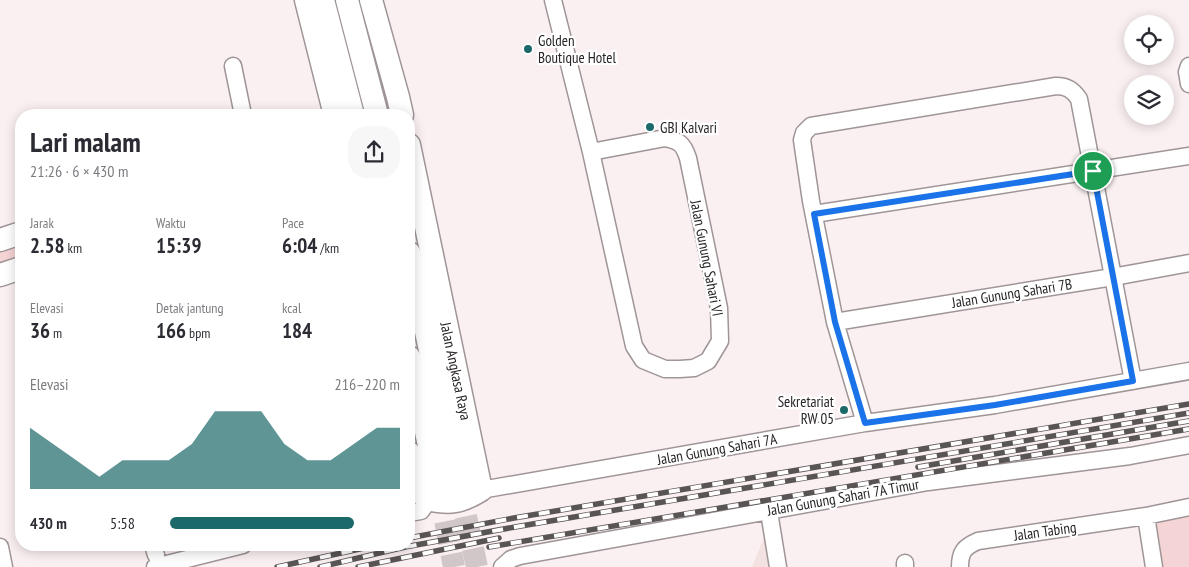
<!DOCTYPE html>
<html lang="id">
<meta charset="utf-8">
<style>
:root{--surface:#fff;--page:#f7f7f7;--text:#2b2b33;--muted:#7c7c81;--accent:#1c6969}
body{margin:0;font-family:"PT Sans Narrow",sans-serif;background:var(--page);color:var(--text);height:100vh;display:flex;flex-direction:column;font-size:19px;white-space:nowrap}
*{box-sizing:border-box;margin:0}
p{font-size:16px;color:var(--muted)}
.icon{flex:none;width:28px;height:28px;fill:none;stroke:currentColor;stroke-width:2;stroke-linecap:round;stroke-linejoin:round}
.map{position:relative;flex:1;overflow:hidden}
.side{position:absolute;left:15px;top:109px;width:400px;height:442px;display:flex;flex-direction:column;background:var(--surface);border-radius:20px;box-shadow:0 2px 12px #0003}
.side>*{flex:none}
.fabs{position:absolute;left:1124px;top:15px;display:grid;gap:10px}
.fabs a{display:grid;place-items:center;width:50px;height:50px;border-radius:50%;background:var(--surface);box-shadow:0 2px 12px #0003;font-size:25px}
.pin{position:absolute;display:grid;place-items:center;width:42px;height:42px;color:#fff;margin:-21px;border:2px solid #fff;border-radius:50%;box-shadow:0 1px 5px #0007}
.round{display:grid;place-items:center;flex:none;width:52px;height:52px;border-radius:20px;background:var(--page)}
.overview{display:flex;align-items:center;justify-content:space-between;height:85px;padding:0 15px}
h1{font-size:28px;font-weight:700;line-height:38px}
.stats{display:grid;grid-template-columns:repeat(3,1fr);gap:8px;height:85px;padding:5px 15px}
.stats div{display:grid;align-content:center}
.stats b{font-size:21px;font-weight:700}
.stats small{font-size:14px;font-weight:400}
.stats p{font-size:14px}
.chart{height:140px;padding:10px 15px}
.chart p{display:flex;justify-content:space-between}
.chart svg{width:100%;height:90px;margin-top:5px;fill:var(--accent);opacity:.7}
ul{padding:0 15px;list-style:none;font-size:16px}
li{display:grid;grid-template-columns:80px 60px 1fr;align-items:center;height:38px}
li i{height:12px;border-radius:6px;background:var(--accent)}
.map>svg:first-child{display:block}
.built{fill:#f4e1e1}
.green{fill:#f5d4d5}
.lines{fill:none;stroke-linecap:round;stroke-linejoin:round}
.secondary-tunnel{stroke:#d1c7c8;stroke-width:22;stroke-dasharray:22 11;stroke-linecap:butt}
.minor-casing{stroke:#9f9596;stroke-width:19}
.secondary-casing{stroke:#9f9596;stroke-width:25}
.minor{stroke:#fff;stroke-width:16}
.secondary{stroke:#fff;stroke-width:22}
.rail-casing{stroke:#5a5555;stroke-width:5.5}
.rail{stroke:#fff;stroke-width:4;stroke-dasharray:11;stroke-linecap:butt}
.route-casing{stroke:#fff;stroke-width:10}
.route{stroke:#1a73e8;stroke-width:6}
.poi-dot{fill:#1c6969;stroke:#fff;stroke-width:2}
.labels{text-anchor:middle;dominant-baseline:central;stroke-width:4.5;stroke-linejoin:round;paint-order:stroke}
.poi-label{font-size:15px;fill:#292525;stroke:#fff;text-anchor:start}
.street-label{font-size:15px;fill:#292525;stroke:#fff}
</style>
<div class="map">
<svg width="1189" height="567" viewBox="0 0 1189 567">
<rect width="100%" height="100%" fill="#fbf0f1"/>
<path class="built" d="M774,513L783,567H752Z"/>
<path class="green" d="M21,244V256L0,263V251Z
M1189,515V567H1163L1155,521Z"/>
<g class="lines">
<path class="secondary-tunnel" d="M459,484L477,567
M439,489L454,567"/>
<g class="minor-casing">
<path id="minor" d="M553,0L591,152L634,346L643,360L665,369H680L694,368L708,361L720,341L719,308L688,158C683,143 679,141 665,138L591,152
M233,66L243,115
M1189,66L1187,72L1189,84
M814,214L1189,156
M835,322L1113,277L1189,263
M865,423L835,322L811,201L802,140L804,133L811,126L1056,86C1067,86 1073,90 1079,99L1133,381
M481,490L865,423L995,405L1189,371
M409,513L421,511L426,504V499
M1146,516L1154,567
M770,518L778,567
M153,545L156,555
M0,547L4,567
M905,563V567
M155,567L243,545
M502,567L511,559L520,556L928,482L1130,456L1189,445
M960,567C960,552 964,547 978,541L1146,516L1189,507"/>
</g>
<g class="secondary-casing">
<path id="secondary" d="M306,0L335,115
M323,0L353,115
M347,0L377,115
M371,0L398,97L402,115
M409,145L481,490C460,503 450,504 426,499L415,482L409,453
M0,240L21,233
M409,253L459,484
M0,275L21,268
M409,357L439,489"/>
</g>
<use href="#minor" class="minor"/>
<use href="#secondary" class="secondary"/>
<g class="rail-casing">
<path id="rail" d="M918,467L1189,421
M409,538L514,518L1189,404
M489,547L1189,429
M277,567L378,545
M320,567L405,547L515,527L1189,413
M358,567L499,538"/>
</g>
<use href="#rail" class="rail"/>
</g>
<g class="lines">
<g class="route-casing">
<path id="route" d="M1093,171L1133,381L995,405L865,423L835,322L814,214Z"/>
</g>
<use href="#route" class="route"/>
</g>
<g class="poi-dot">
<circle cx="528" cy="49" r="5"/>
<circle cx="650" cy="127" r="5"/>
<circle cx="844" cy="410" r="5"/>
</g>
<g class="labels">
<g class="poi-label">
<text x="538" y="40">Golden<tspan x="538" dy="17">Boutique Hotel</tspan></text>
<text x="660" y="127">GBI Kalvari</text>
<text x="834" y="401" text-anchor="end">Sekretariat<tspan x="834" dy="17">RW 05</tspan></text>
</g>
<g class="street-label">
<text transform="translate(707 258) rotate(79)">Jalan Gunung Sahari VI</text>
<text transform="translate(1012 293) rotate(-9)">Jalan Gunung Sahari 7B</text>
<text transform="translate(456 371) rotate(78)">Jalan Angkasa Raya</text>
<text transform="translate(717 449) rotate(-10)">Jalan Gunung Sahari 7A</text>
<text transform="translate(843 497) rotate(-10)">Jalan Gunung Sahari 7A Timur</text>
<text transform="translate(1045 531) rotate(-8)">Jalan Tabing</text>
</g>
</g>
</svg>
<div class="fabs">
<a><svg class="icon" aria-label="locate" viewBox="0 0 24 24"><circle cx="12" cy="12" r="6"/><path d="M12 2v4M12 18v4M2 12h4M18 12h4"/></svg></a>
<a><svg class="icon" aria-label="layers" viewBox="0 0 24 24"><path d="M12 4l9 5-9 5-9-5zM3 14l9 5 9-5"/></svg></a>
</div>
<div class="pin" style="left:1093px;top:171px;background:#1e9e55"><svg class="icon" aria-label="arrive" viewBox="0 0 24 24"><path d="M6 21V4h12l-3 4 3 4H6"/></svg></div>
<section class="side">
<div class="overview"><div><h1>Lari malam</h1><p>21:26 · 6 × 430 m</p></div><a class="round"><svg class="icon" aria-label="share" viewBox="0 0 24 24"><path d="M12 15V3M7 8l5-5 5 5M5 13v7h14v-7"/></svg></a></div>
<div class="stats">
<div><p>Jarak</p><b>2.58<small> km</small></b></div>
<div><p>Waktu</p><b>15:39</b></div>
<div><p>Pace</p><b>6:04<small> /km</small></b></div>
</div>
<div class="stats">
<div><p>Elevasi</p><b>36<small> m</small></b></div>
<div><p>Detak jantung</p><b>166<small> bpm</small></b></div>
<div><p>kcal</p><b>184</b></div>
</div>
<div class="chart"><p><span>Elevasi</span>216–220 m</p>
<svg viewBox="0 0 160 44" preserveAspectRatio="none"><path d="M0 44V14L10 22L20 30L30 38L40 30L50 30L60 30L70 22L80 6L90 6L100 6L110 22L120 30L130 30L140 22L150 14L160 14V44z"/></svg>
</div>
<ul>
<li><b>430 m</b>5:58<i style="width:80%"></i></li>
</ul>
</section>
</div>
